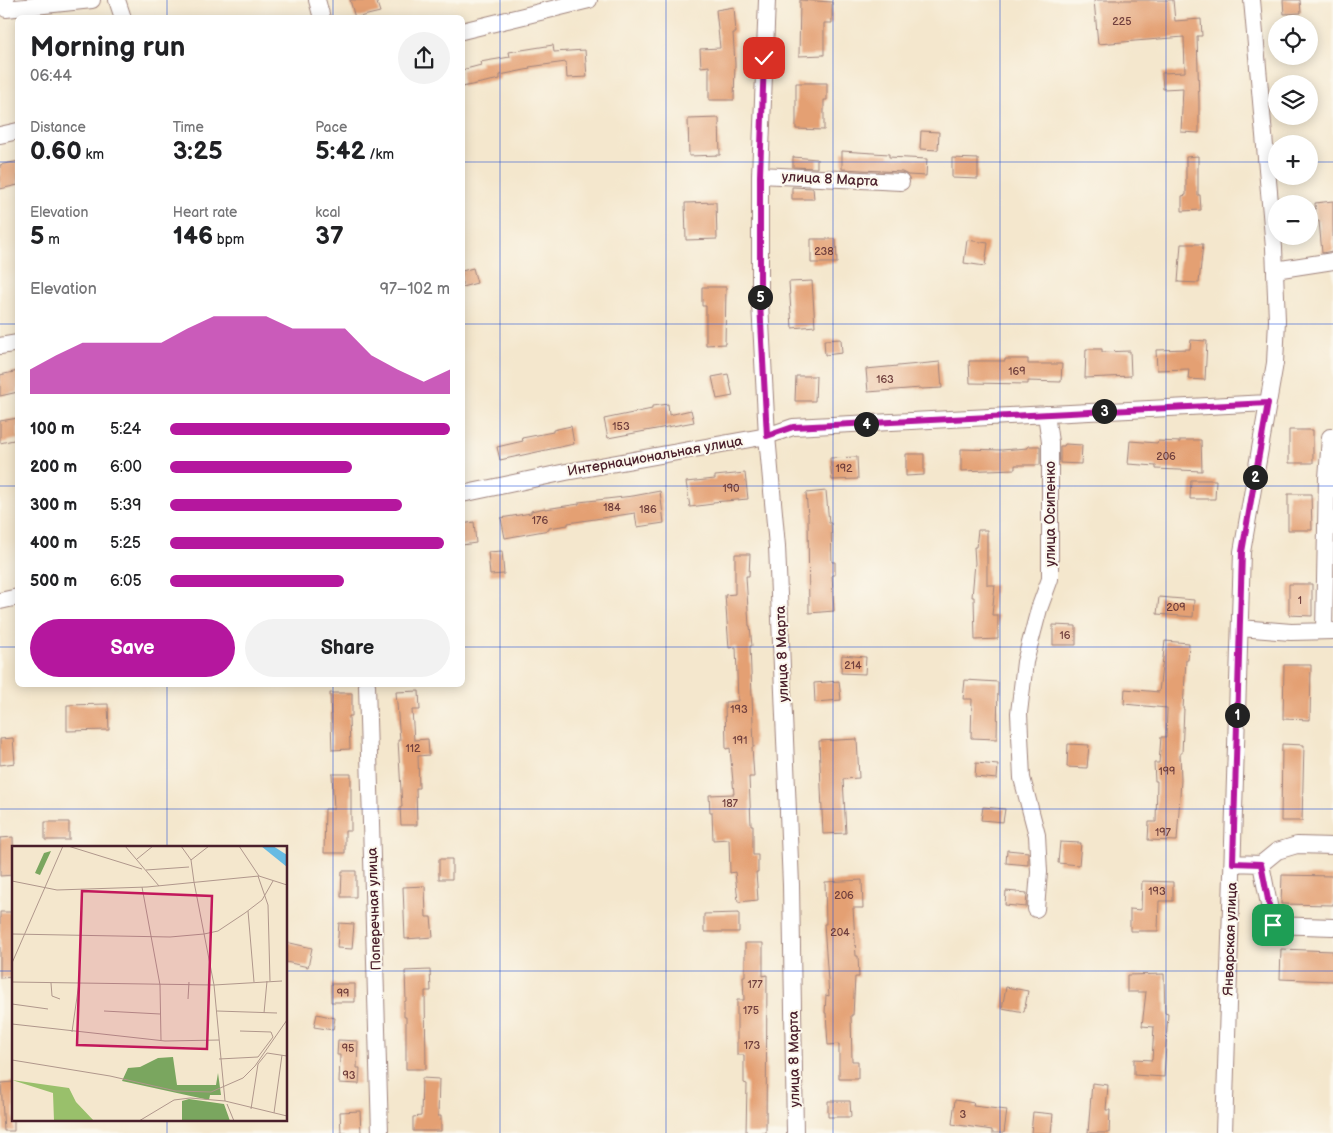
<!DOCTYPE html>
<meta charset="utf-8">
<style>
:root{--surface:#fff;--page:#f2f2f2;--text:#202124;--muted:#757577;--accent:#b5179e}
body{margin:0;font-family:"Balsamiq Sans",sans-serif;background:var(--page);color:var(--text);height:100vh;display:flex;flex-direction:column;font-size:19px;white-space:nowrap}
*{box-sizing:border-box;margin:0}
p{font-size:16px;color:var(--muted)}
.icon{flex:none;width:28px;height:28px;fill:none;stroke:currentColor;stroke-width:2;stroke-linecap:round;stroke-linejoin:round}
.map{position:relative;flex:1;overflow:hidden}
.side{position:absolute;left:15px;top:15px;width:450px;height:672px;display:flex;flex-direction:column;background:var(--surface);border-radius:8px;box-shadow:0 2px 12px #0003}
.side>*{flex:none}
.buttons{position:absolute;left:1268px;top:15px;display:grid;gap:10px}
.buttons a{display:grid;place-items:center;width:50px;height:50px;border-radius:50%;background:var(--surface);box-shadow:0 2px 12px #0003;font-size:25px}
.pin{position:absolute;display:grid;place-items:center;width:42px;height:42px;color:#fff;margin:-21px;border-radius:10px;box-shadow:0 2px 8px #0006}
.km{position:absolute;width:25px;height:25px;margin:-12px;border-radius:50%;background:#222;color:#fff;font-size:14px;line-height:25px;text-align:center}
.round{display:grid;place-items:center;flex:none;width:52px;height:52px;border-radius:26px;background:var(--page)}
.head{display:flex;align-items:center;justify-content:space-between;height:85px;padding:0 15px}
h1{font-size:28px;font-weight:700;line-height:38px}
.figures{display:grid;grid-template-columns:repeat(3,1fr);gap:8px;height:85px;padding:5px 15px}
.figures div{display:grid;align-content:center}
.figures b{font-size:25px;font-weight:700}
.figures small{font-size:14px;font-weight:400}
.figures p{font-size:14px}
.chart{height:140px;padding:10px 15px}
.chart p{display:flex;justify-content:space-between}
.chart svg{width:100%;height:90px;margin-top:5px;fill:var(--accent);opacity:.7}
.button{display:flex;gap:10px;margin-top:auto;padding:10px 15px}
.button a{flex:1;height:58px;border-radius:30px;background:var(--accent);color:#fff;font-size:20px;font-weight:700;line-height:58px;text-align:center}
.button a+a{background:var(--page);color:var(--text)}
ul{padding:0 15px;list-style:none;font-size:16px}
li{display:grid;grid-template-columns:80px 60px 1fr;align-items:center;height:38px}
li i{height:12px;border-radius:6px;background:var(--accent)}
.map>svg:first-child{display:block}
.building{fill:#e4a073}
.lines{fill:none;stroke-linecap:round;stroke-linejoin:round}
.minor-casing{stroke:#9f837c;stroke-width:18}
.minor{stroke:#fff;stroke-width:16}
.route-casing{stroke:#fff;stroke-width:10}
.route{stroke:#b5179e;stroke-width:6}
.grid{fill:none;stroke:#1d4ed8;stroke-width:1;stroke-opacity:0.55}
.labels{text-anchor:middle;dominant-baseline:central;stroke-width:4;stroke-linejoin:round;paint-order:stroke}
.number-label{font-size:11px;fill:#703f3d}
.street-label{font-size:14px;fill:#4a1f2b;stroke:#fbf7ec}
.inset-road{fill:none;stroke:#b0978c;stroke-width:1}
.view{fill:#c2185b;fill-opacity:0.15;stroke:#c2185b;stroke-width:2.5}
.inset-edge{fill:none;stroke:#4a1f2b;stroke-width:2.5}
</style>
<div class="map">
<svg width="1333" height="1133" viewBox="0 0 1333 1133">
<rect width="100%" height="100%" fill="#fbf7ec"/>
<filter id="ink" filterUnits="userSpaceOnUse"><feTurbulence type="fractalNoise" baseFrequency=".02" numOctaves="2"/><feDisplacementMap in="SourceGraphic" scale="10" xChannelSelector="R" yChannelSelector="G"/><feConvolveMatrix kernelMatrix="1 2 1 2 8 2 1 2 1" color-interpolation-filters="sRGB"/></filter>
<filter id="wash" filterUnits="userSpaceOnUse"><feTurbulence type="fractalNoise" baseFrequency=".0096" numOctaves="4" result="noise"/><feDisplacementMap in="SourceGraphic" scale="20" xChannelSelector="R" yChannelSelector="G"/><feGaussianBlur stdDeviation="1.12" result="paint"/><feColorMatrix in="noise" values="0 0 0 0 0 0 0 0 0 0 0 0 0 0 0 0 0 1.4 0 .05"/><feComposite in="paint" operator="in"/></filter>
<g filter="url(#wash)">
<rect width="100%" height="100%" fill="#f4e7cd"/>
<g id="blocks">
<path class="building" d="M350,0H376L380,12L355,18Z
M800,0L832,2V23H824V55L799,56Z
M1094,0H1173L1175,21L1201,19L1202,36H1197L1199,101V133L1181,132L1183,88L1163,89L1162,73L1185,72L1184,37L1098,44Z
M1283,0H1300L1301,13L1284,14Z
M734,7L736,33H733L735,64L734,100H709V66L701,67L700,49L720,48L716,10Z
M553,45L554,52L585,50L587,77L567,78L566,62L529,67L530,69L500,75V79L462,87V70L481,65L480,62L510,57L509,52Z
M796,83H827V100H824V130L796,129Z
M719,118L720,155L689,156L688,119Z
M921,131L939,132L938,150L920,149Z
M842,151L889,154V157L927,159L926,176L908,175L902,172L842,169Z
M1198,156V195H1200L1201,210L1182,211V196L1186,195V157Z
M793,157L817,159V168L793,167Z
M952,158L978,159V179L952,178Z
M18,161V185L0,189V165Z
M792,187L813,188L814,199H792Z
M1333,201V251L1322,253L1319,221H1316L1315,203Z
M716,202L717,239L686,240L685,203Z
M811,239H836L837,263H811Z
M967,240L988,243L985,266L964,263Z
M1181,244H1203L1199,283L1178,282Z
M473,268L477,283L462,287V271Z
M812,281L815,326L792,328L789,282Z
M702,287H726L725,344L706,345V306H702Z
M841,339L842,353L825,355L824,340Z
M1191,340L1207,341L1205,380L1188,379L1189,369L1157,370L1156,350L1190,349Z
M1086,349H1102V352L1130,351L1131,376L1085,378Z
M1005,359H1028V364H1062L1061,382L1028,381V384L970,383L969,361H1005Z
M940,362L942,388L921,389V388L868,392L866,369Z
M18,371V392L0,396V375Z
M728,374L733,396L717,399L712,377Z
M796,376H816L815,401H795Z
M668,404L669,415L691,410L694,422L608,438L604,419L652,409V406Z
M18,418V439L0,443V421Z
M571,426L574,444L500,460L497,447L523,441L522,438L553,432V430Z
M1289,430H1313V463H1289Z
M1180,440H1201L1202,471L1156,469V466L1128,464L1130,441L1157,443L1158,441L1180,442Z
M1065,444L1082,445L1081,464L1060,463V446H1064Z
M1028,446H1040V465H1015V469L961,471V449L1001,450L1028,448Z
M906,454H924V475L906,476Z
M857,457L858,479L832,480L830,458Z
M745,473L748,499L713,502V504L690,507L686,482L715,479V476Z
M1191,480H1216L1215,499H1190Z
M660,491L664,523L637,527L635,513L568,523V525L549,528V530L505,538L501,518L531,513V511L545,508V509L579,504V502L633,496Z
M826,491L829,523H831L832,562H835V575H832L834,611L809,613L808,516L806,493Z
M1288,494H1311L1312,530H1288Z
M474,522L476,543L462,545V524Z
M978,530H987V585H995L992,615H998V639L975,640L974,597H972L975,563L974,547H976Z
M502,551L504,574L490,575L488,552Z
M735,554H750L749,576H746L749,626H750L752,646H750L754,747H752L754,777H749L751,825H753V855H758V872H756L758,900L738,902L735,872L730,873L729,839L713,840L712,812H710L709,795L734,794L730,748L726,749L725,702L738,701L736,647L729,648L725,595L735,594Z
M1289,584H1312V616L1289,615Z
M1159,597L1194,600L1193,617L1157,614Z
M1053,625L1076,626V645H1053Z
M1165,641L1189,643L1188,660H1186L1183,709H1184L1182,753H1180L1181,780L1177,841L1148,840L1149,822H1156L1157,781H1155L1154,763H1159L1161,737H1166L1167,708L1124,704L1125,689L1159,692Z
M842,655L866,657L865,674L841,673Z
M1284,665H1311L1310,720L1283,719Z
M965,680L998,682L997,739L971,738L972,699H963Z
M839,681L841,700L815,702L814,683Z
M419,691L420,710H412L414,740L428,739L429,755L418,756L419,788H416L417,825H401L400,807H402L398,740H400L396,692Z
M330,693H352V716H349L350,749L332,750Z
M108,704L109,730L67,731V705Z
M13,738L15,763L0,765V739Z
M857,739L859,778L843,779L846,833L823,834L819,741Z
M1068,744L1089,745L1087,768L1067,767Z
M1282,744L1304,745L1302,821H1281Z
M976,763L998,765L997,779L975,777Z
M332,774H351V831H345V853H324L325,809H334Z
M983,807L1005,809L1003,822L981,820Z
M45,822H69V840H45Z
M13,837L14,875L0,876V838Z
M1060,842L1081,843L1079,865L1058,863Z
M1007,850L1028,852V865L1006,863Z
M439,859H452V879H439Z
M342,871H356V897H341Z
M1282,875L1333,876V905L1281,904Z
M862,880L863,908H853L856,956H858L859,977H855L853,1015H851L852,1061H858V1079H839V1044L828,1045L826,1013H825L826,995L829,996L824,924H826L825,882Z
M1142,881L1173,882V901H1159L1158,931H1130V909L1141,910Z
M425,886L426,917H431L433,937L405,939L403,887Z
M1006,891L1027,893L1026,907L1005,905Z
M0,912H14V977L0,978Z
M739,913V932H704V914Z
M339,923L354,924L352,949L337,948Z
M286,942L312,948L308,967L286,962Z
M745,943H763V976L767,975L766,1133H746L747,1084L744,1083V1055H737V1000H744L743,976H745Z
M1281,949L1333,951V981L1280,979Z
M430,970L431,991H425L426,1069H406V1017H404V1002L406,1001L405,971Z
M1164,974L1165,1013L1168,1014L1164,1077L1134,1075V1059L1152,1060L1154,1027L1142,1026L1146,992H1127V975Z
M331,984H355V1002H331Z
M1006,987L1028,991L1024,1012L1002,1008Z
M317,1014L335,1018L333,1030L314,1027Z
M338,1040L358,1041L357,1068H360L359,1084L339,1083L340,1055H337Z
M422,1078L439,1079L438,1116H441V1131H413V1117L421,1116Z
M14,1082V1131H4L1,1083Z
M1092,1083L1108,1085L1106,1110H1110L1109,1133H1088Z
M955,1100L974,1103L973,1106L1007,1110L1004,1133H992V1130L952,1124Z
M828,1101H850L851,1117H828Z
M360,1111L361,1133H341L340,1112Z
M1033,1112L1053,1114L1051,1133H1031Z"/>
</g>
</g>
<g filter="url(#ink)">
<use href="#blocks" fill-opacity="0" stroke="#9f837c" stroke-width="1"/>
<g class="lines">
<g class="minor-casing">
<path id="minor" d="M6,0V9L92,0
M117,0L123,18
M317,0L322,18
M767,0L760,175V303L767,436L777,546L791,885L795,1133
M462,31L589,0
M0,135L18,131
M760,175L901,182
M1275,270L1333,261
M0,346L18,343
M462,494L566,472L767,436L793,427L1268,403
M0,601L18,597
M1240,628L1291,632L1333,631
M1324,631L1327,478L1330,437H1333
M367,685L380,1133
M1233,863L1261,864L1273,925L1333,927
M1261,864L1277,851L1297,845L1333,846
M1036,909L1039,872L1037,835L1022,778L1019,713L1025,662L1039,609L1050,579V442L1046,414
M1224,1133L1242,552L1275,363L1277,320L1274,248L1252,0"/>
</g>
<use href="#minor" class="minor"/>
</g>
</g>
<g class="lines" filter="url(#ink)">
<g class="route-casing">
<path id="route" d="M764,58L760,176V303L767,436L793,427L1268,403L1242,552L1233,863L1261,864L1273,925"/>
</g>
<use href="#route" class="route"/>
</g>
<path class="grid" d="M167,0V18M333,0V18M500,0V1133M666,0V1133M833,0V1133M1000,0V1133M1166,0V1133M0,162H18M462,162H1276M1309,162H1333M0,324H18M462,324H1333M0,486H18M462,486H1333M0,647H18M462,647H1333M167,685V847M333,685V1133M0,809H1333M0,971H14M286,971H1333M167,1119V1133"/>
<g class="labels">
<g class="number-label">
<text x="1122" y="21">225</text>
<text x="824" y="251">238</text>
<text x="1017" y="371">169</text>
<text x="885" y="379">163</text>
<text x="621" y="426">153</text>
<text x="1166" y="456">206</text>
<text x="844" y="468">192</text>
<text x="731" y="488">190</text>
<text x="612" y="507">184</text>
<text x="648" y="509">186</text>
<text x="540" y="520">176</text>
<text x="1300" y="600">1</text>
<text x="1176" y="607">209</text>
<text x="1065" y="635">16</text>
<text x="853" y="665">214</text>
<text x="739" y="709">193</text>
<text x="740" y="740">191</text>
<text x="413" y="748">112</text>
<text x="1167" y="771">199</text>
<text x="730" y="803">187</text>
<text x="1163" y="832">197</text>
<text x="1157" y="891">193</text>
<text x="844" y="895">206</text>
<text x="840" y="932">204</text>
<text x="755" y="984">177</text>
<text x="343" y="993">99</text>
<text x="751" y="1010">175</text>
<text x="752" y="1045">173</text>
<text x="348" y="1048">95</text>
<text x="349" y="1075">93</text>
<text x="963" y="1114">3</text>
</g>
<g class="street-label">
<text transform="translate(830 179) rotate(3)">улица 8 Марта</text>
<text transform="translate(655 456) rotate(-10)">Интернациональная улица</text>
<text transform="translate(1050 514) rotate(-90)">улица Осипенко</text>
<text transform="translate(782 654) rotate(-92)">улица 8 Марта</text>
<text transform="translate(374 909) rotate(-92)">Поперечная улица</text>
<text transform="translate(1230 939) rotate(-88)">Январская улица</text>
<text transform="translate(794 1059) rotate(-91)">улица 8 Марта</text>
</g>
</g>
<g transform="translate(12 846)">
<rect width="275" height="275" fill="#f4e7cd"/>
<path d="M0,234L57,242L64,256L82,275H42L41,247Z" fill="#99c06b"/>
<path d="M39,5L28,29L23,27L32,7ZM161,211L165,239H204L206,227L209,249H198L197,254L110,235L116,222L128,221L146,212ZM177,253L212,258L218,275H170V255Z" fill="#7aa65f"/>
<path d="M249,0H261L275,9V21Z" fill="#67bbe3"/>
<path class="inset-road" d="M56,0L130,23M113,0L147,40M169,0L179,14L182,36M227,0L247,30M125,13L141,0M179,14L197,0M134,24L177,21M246,30L256,59L258,135M0,35L45,44L135,41L247,30L275,39M182,36L202,139L213,255L275,270M130,41L148,139L149,194M236,65L242,136M0,88L158,91L192,88L206,85L233,67L250,54L261,35M0,117L51,0M0,136L202,139L270,135M39,137L40,150L48,153M176,153L177,136M0,158L36,163M92,165L148,168M205,165L265,167M252,167L255,135M0,178L153,195L207,194M60,186L67,137M207,213L246,211L261,191L259,186L228,185M0,214L98,230L164,245L199,246L231,232L243,220L275,174M215,258L222,275M239,263L246,218L255,207L275,210M262,267L270,209M127,275L162,254L178,252L213,255"/>
<path class="view" d="M70,45L200,50L195,203L65,199Z"/>
<rect width="275" height="275" class="inset-edge"/>
</g>
</svg>
<div class="buttons">
<a><svg class="icon" aria-label="locate" viewBox="0 0 24 24"><circle cx="12" cy="12" r="6"/><path d="M12 2v4M12 18v4M2 12h4M18 12h4"/></svg></a>
<a><svg class="icon" aria-label="layers" viewBox="0 0 24 24"><path d="M12 4l9 5-9 5-9-5zM3 14l9 5 9-5"/></svg></a>
<a>+</a>
<a>−</a>
</div>
<div class="pin" style="left:1273px;top:925px;background:#1e9e55"><svg class="icon" aria-label="arrive" viewBox="0 0 24 24"><path d="M6 21V4h12l-3 4 3 4H6"/></svg></div>
<div class="pin" style="left:764px;top:58px;background:#d93025"><svg class="icon" aria-label="check" viewBox="0 0 24 24"><path d="M5 12l5 5 9-10"/></svg></div>
<b class="km" style="left:1237px;top:715px">1</b>
<b class="km" style="left:1255px;top:477px">2</b>
<b class="km" style="left:1104px;top:411px">3</b>
<b class="km" style="left:866px;top:424px">4</b>
<b class="km" style="left:760px;top:297px">5</b>
<section class="side">
<div class="head"><div><h1>Morning run</h1><p>06:44</p></div><a class="round"><svg class="icon" aria-label="share" viewBox="0 0 24 24"><path d="M12 15V3M7 8l5-5 5 5M5 13v7h14v-7"/></svg></a></div>
<div class="figures">
<div><p>Distance</p><b>0.60<small> km</small></b></div>
<div><p>Time</p><b>3:25</b></div>
<div><p>Pace</p><b>5:42<small> /km</small></b></div>
</div>
<div class="figures">
<div><p>Elevation</p><b>5<small> m</small></b></div>
<div><p>Heart rate</p><b>146<small> bpm</small></b></div>
<div><p>kcal</p><b>37</b></div>
</div>
<div class="chart"><p><span>Elevation</span>97–102 m</p>
<svg viewBox="0 0 160 44" preserveAspectRatio="none"><path d="M0 44V32L10 25L20 19L30 19L40 19L50 19L60 12L70 6L80 6L90 6L100 12L110 12L120 12L130 25L140 32L150 38L160 32V44z"/></svg>
</div>
<ul>
<li><b>100 m</b>5:24<i style="width:100%"></i></li>
<li><b>200 m</b>6:00<i style="width:65%"></i></li>
<li><b>300 m</b>5:39<i style="width:83%"></i></li>
<li><b>400 m</b>5:25<i style="width:98%"></i></li>
<li><b>500 m</b>6:05<i style="width:62%"></i></li>
</ul>
<div class="button"><a>Save</a><a>Share</a></div>
</section>
</div>
